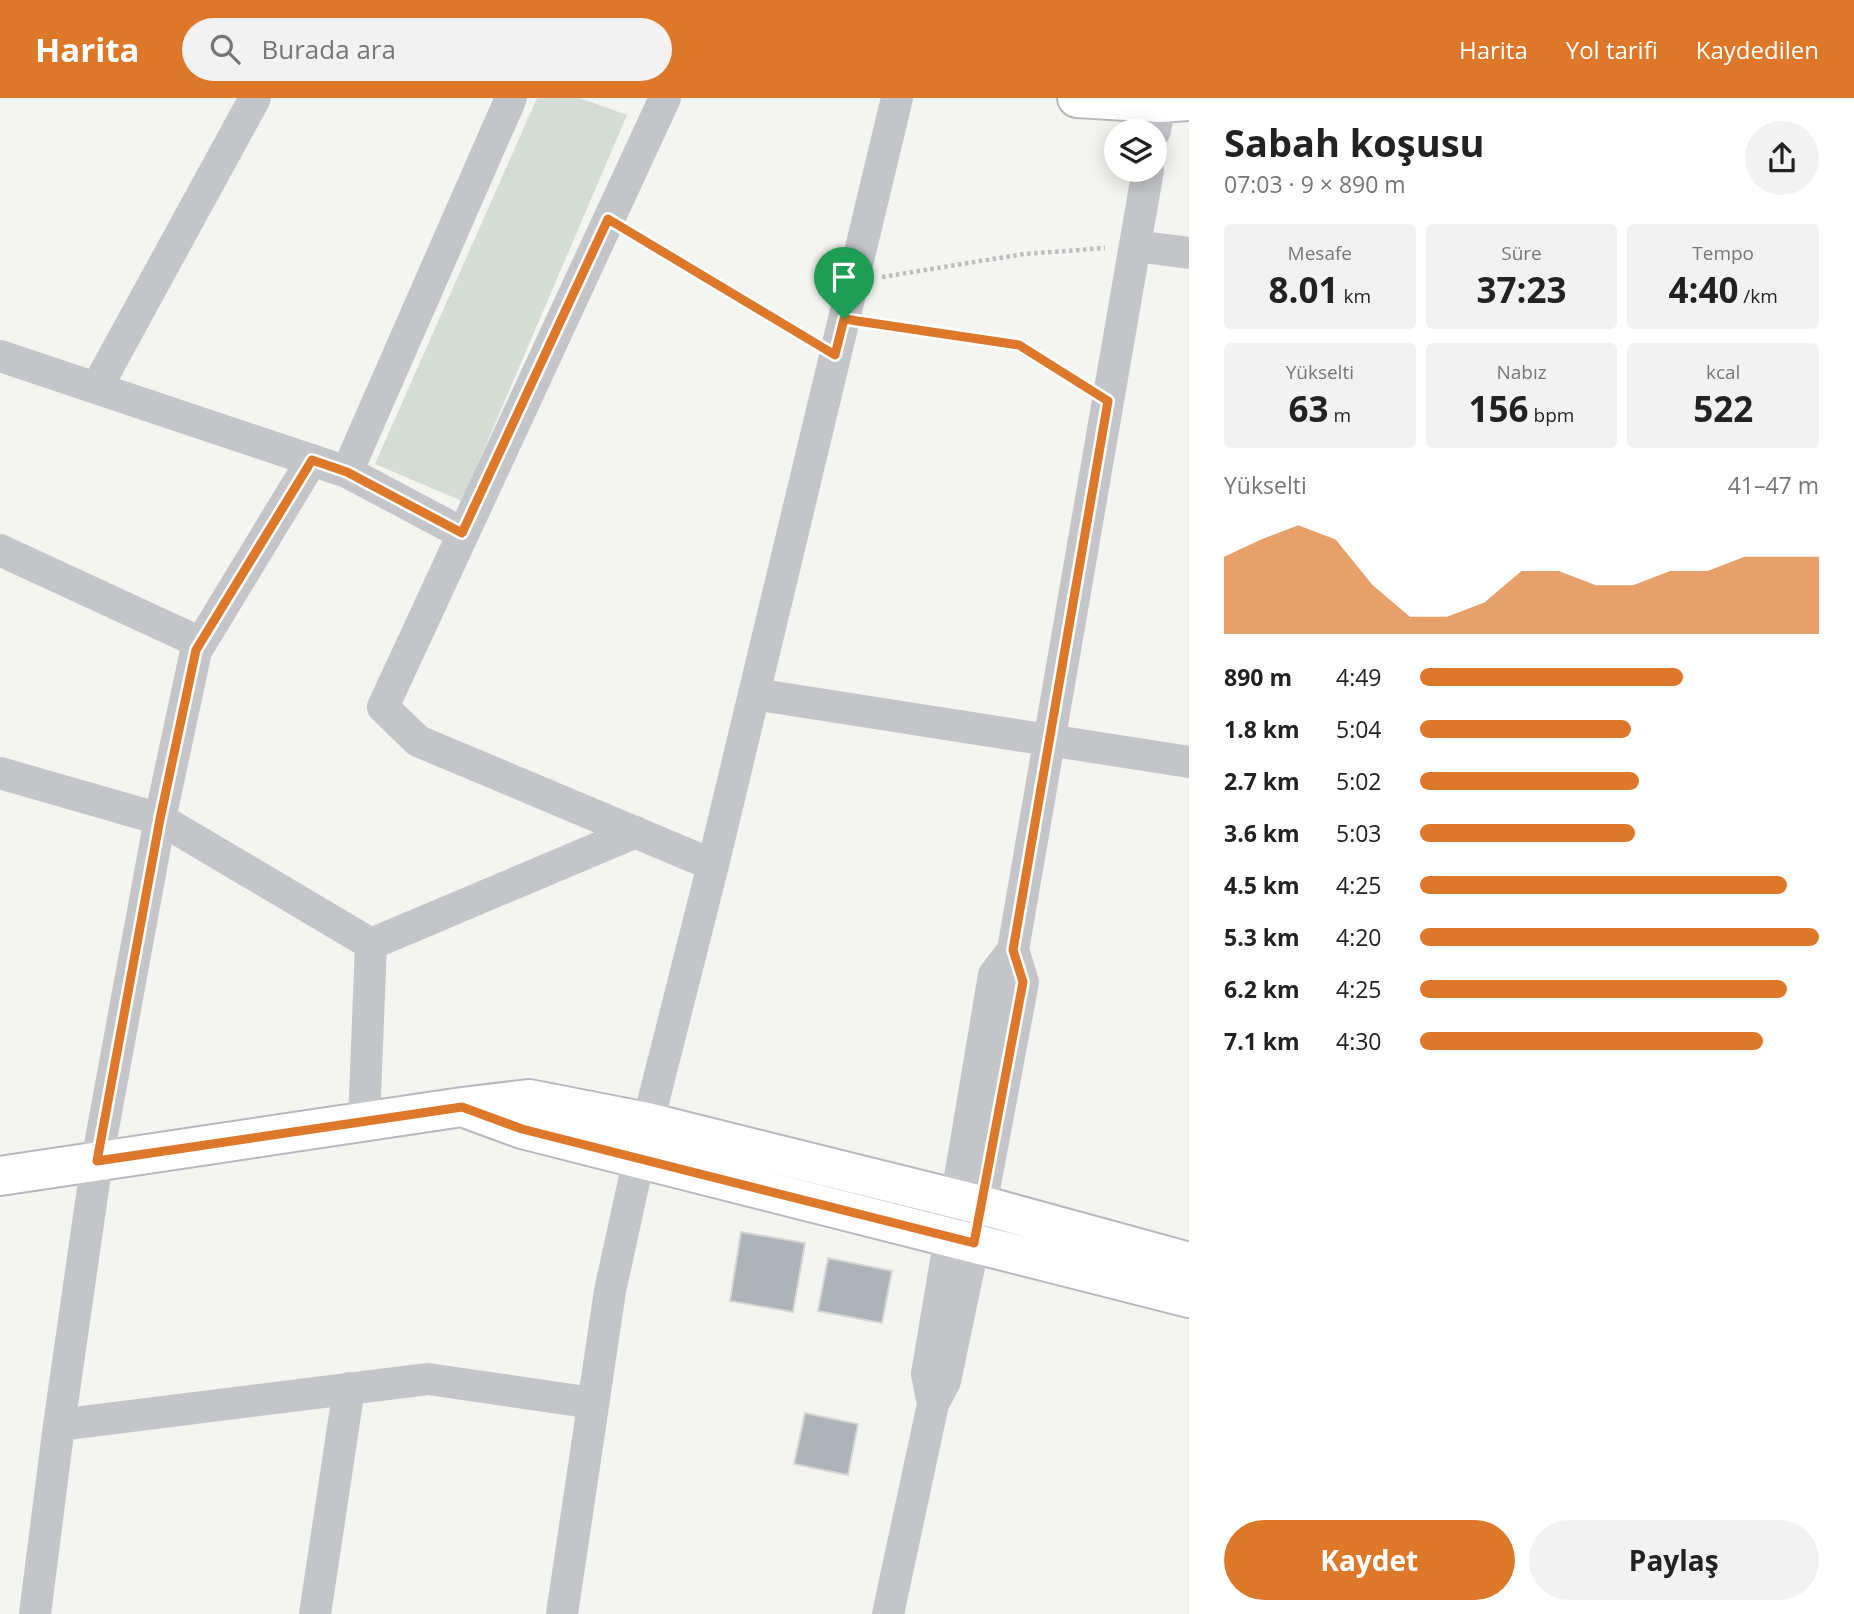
<!DOCTYPE html>
<html lang="tr">
<meta charset="utf-8">
<style>
:root{--surface:#fff;--page:#f2f2f2;--text:#222;--muted:#767676;--accent:#dd782a}
body{margin:0;font-family:"Open Sans",sans-serif;background:var(--page);color:var(--text);height:100vh;display:flex;flex-direction:column;font-size:26px;white-space:nowrap}
*{box-sizing:border-box;margin:0}
p{font-size:23px;color:var(--muted)}
.icon{flex:none;width:38px;height:38px;fill:none;stroke:currentColor;stroke-width:2;stroke-linecap:round;stroke-linejoin:round}
.map{position:relative;flex:1;overflow:hidden}
.side{display:flex;flex-direction:column;background:var(--surface);width:665px}
.side>*{flex:none}
.tools{position:absolute;left:1104px;top:21px;display:grid;gap:14px}
.tools a{display:grid;place-items:center;width:63px;height:63px;border-radius:50%;background:var(--surface);box-shadow:0 4px 18px #0003;font-size:35px}
.pin{position:absolute;display:grid;place-items:center;width:60px;height:60px;color:#fff;margin:-72px -30px;border-radius:50% 50% 50% 0;rotate:-45deg;box-shadow:0 0 7px #0007}
.pin .icon{rotate:45deg}
.round{display:grid;place-items:center;flex:none;width:74px;height:74px;border-radius:37px;background:var(--page)}
.summary{display:flex;align-items:center;justify-content:space-between;height:119px;padding:0 35px}
h1{font-size:38px;font-weight:700;line-height:52px}
.metrics{display:grid;grid-template-columns:repeat(3,1fr);gap:10px;height:119px;padding:7px 35px}
.metrics div{display:grid;align-content:center;border-radius:7px;background:var(--page);text-align:center}
.metrics b{font-size:35px;font-weight:700}
.metrics small{font-size:19px;font-weight:400}
.metrics p{font-size:19px}
.chart{height:196px;padding:14px 35px}
.chart p{display:flex;justify-content:space-between}
.chart svg{width:100%;height:126px;margin-top:7px;fill:var(--accent);opacity:.7}
.button{display:flex;gap:14px;margin-top:auto;padding:14px 35px}
.button a{flex:1;height:80px;border-radius:42px;background:var(--accent);color:#fff;font-size:28px;font-weight:700;line-height:80px;text-align:center}
.button a+a{background:var(--page);color:var(--text)}
ul{padding:0 35px;list-style:none;font-size:23px}
li{display:grid;grid-template-columns:112px 84px 1fr;align-items:center;height:52px}
li i{height:18px;border-radius:9px;background:var(--accent)}
header{display:flex;align-items:center;gap:42px;box-sizing:border-box;height:98px;padding:0 35px;background:var(--accent);color:#fff}
header strong{font-size:33px}
nav{display:flex;gap:38px;margin-inline-start:auto;font-size:24px}
.search{width:490px;height:63px;background:var(--page);display:flex;align-items:center;gap:18px;box-sizing:border-box;padding:0 24px;border-radius:38px;color:var(--muted);font-size:26px}
main{display:flex;flex:1;min-height:0}
.map>svg:first-child{display:block}
.green{fill:#d4dcd3}
.building{fill:#aeb2b9;stroke:#d6d6d4;stroke-width:2}
.lines{fill:none;stroke-linecap:round;stroke-linejoin:round}
.secondary-casing{stroke:#b5b8bd;stroke-width:42}
.path{stroke:#bcbdc0;stroke-width:4.5;stroke-dasharray:3.5 3.5;stroke-linecap:butt}
.street{stroke:#c3c5c9;stroke-width:32}
.secondary{stroke:#fff;stroke-width:38}
.route-casing{stroke:#fff;stroke-width:14}
.route{stroke:#dd782a;stroke-width:9}
</style>
<header>
<strong>Harita</strong>
<div class="search"><svg class="icon" aria-label="search" viewBox="0 0 24 24"><circle cx="10" cy="10" r="6"/><path d="M15 15l6 6"/></svg>Burada ara</div>
<nav><a>Harita</a><a>Yol tarifi</a><a>Kaydedilen</a></nav>
</header>
<main>
<div class="map">
<svg width="1189" height="1516" viewBox="0 0 1189 1516">
<rect width="100%" height="100%" fill="#f4f5f1"/>
<path class="green" d="M537,0H580L627,17L462,403L375,366Z"/>
<path class="building" d="M741,1134L805,1145L793,1214L730,1203Z
M828,1160L892,1173L882,1225L818,1213Z
M805,1315L858,1326L848,1377L794,1366Z"/>
<g class="lines">
<g class="secondary-casing">
<path id="secondary" d="M1077,0L1160,5L1189,3
M470,1012L522,1031L1189,1200
M0,1078L462,1009L529,1001L647,1024L981,1107L1189,1164"/>
</g>
<path class="path" d="M633,136L812,243
M882,179L1024,156L1105,150
M872,226L1019,247L1081,287"/>
<path class="street" d="M665,0L383,609L418,643L713,767
M1155,33L1161,0
M1135,148L1189,155
M0,258L347,374L462,435
M97,289L255,0
M347,374L511,0
M0,452L201,545
M754,596L1189,664
M0,675L160,721L371,846L636,734
M364,1024L371,846
M933,1306L927,1276L994,877L1013,852L1148,72
M59,1327L428,1281L593,1305
M35,1516L59,1327L97,1063L160,721L196,553L312,362
M315,1516L349,1290
M562,1516L610,1193L639,1060L713,767L897,0
M888,1516L933,1306L945,1283L974,1145L1023,884L1013,852"/>
<use href="#secondary" class="secondary"/>
</g>
<g class="lines">
<g class="route-casing">
<path id="route" d="M608,121L835,257L844,221L1019,247L1108,303L1013,852L1023,884L974,1145L522,1031L462,1009L97,1063L160,721L196,552L312,362L347,374L462,435Z"/>
</g>
<use href="#route" class="route"/>
</g>
</svg>
<div class="tools">
<a><svg class="icon" aria-label="layers" viewBox="0 0 24 24"><path d="M12 4l9 5-9 5-9-5zM3 14l9 5 9-5"/></svg></a>
</div>
<div class="pin" style="left:844px;top:221px;background:#1e9e55"><svg class="icon" aria-label="arrive" viewBox="0 0 24 24"><path d="M6 21V4h12l-3 4 3 4H6"/></svg></div>
</div>
<section class="side">
<div class="summary"><div><h1>Sabah koşusu</h1><p>07:03 · 9 × 890 m</p></div><a class="round"><svg class="icon" aria-label="share" viewBox="0 0 24 24"><path d="M12 15V3M7 8l5-5 5 5M5 13v7h14v-7"/></svg></a></div>
<div class="metrics">
<div><p>Mesafe</p><b>8.01<small> km</small></b></div>
<div><p>Süre</p><b>37:23</b></div>
<div><p>Tempo</p><b>4:40<small> /km</small></b></div>
</div>
<div class="metrics">
<div><p>Yükselti</p><b>63<small> m</small></b></div>
<div><p>Nabız</p><b>156<small> bpm</small></b></div>
<div><p>kcal</p><b>522</b></div>
</div>
<div class="chart"><p><span>Yükselti</span>41–47 m</p>
<svg viewBox="0 0 160 44" preserveAspectRatio="none"><path d="M0 44V17L10 11L20 6L30 11L40 27L50 38L60 38L70 33L80 22L90 22L100 27L110 27L120 22L130 22L140 17L150 17L160 17V44z"/></svg>
</div>
<ul>
<li><b>890 m</b>4:49<i style="width:66%"></i></li>
<li><b>1.8 km</b>5:04<i style="width:53%"></i></li>
<li><b>2.7 km</b>5:02<i style="width:55%"></i></li>
<li><b>3.6 km</b>5:03<i style="width:54%"></i></li>
<li><b>4.5 km</b>4:25<i style="width:92%"></i></li>
<li><b>5.3 km</b>4:20<i style="width:100%"></i></li>
<li><b>6.2 km</b>4:25<i style="width:92%"></i></li>
<li><b>7.1 km</b>4:30<i style="width:86%"></i></li>
</ul>
<div class="button"><a>Kaydet</a><a>Paylaş</a></div>
</section>
</main>
